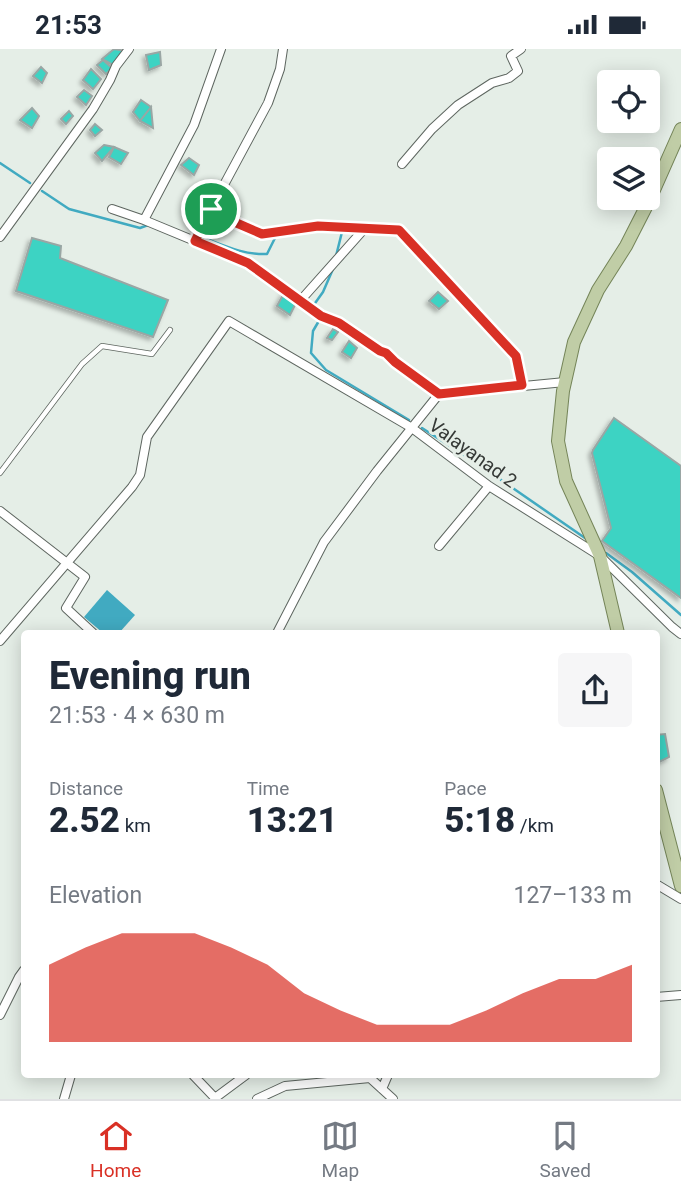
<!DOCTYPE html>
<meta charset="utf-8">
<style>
:root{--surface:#fff;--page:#f6f6f7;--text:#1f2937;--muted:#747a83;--line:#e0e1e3;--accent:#d93025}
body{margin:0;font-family:Roboto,sans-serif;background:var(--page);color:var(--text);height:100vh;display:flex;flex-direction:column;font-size:26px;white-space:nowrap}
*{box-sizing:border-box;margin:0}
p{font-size:23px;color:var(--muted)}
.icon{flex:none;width:38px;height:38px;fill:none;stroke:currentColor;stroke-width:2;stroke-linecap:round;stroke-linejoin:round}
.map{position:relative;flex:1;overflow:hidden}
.sheet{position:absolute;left:21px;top:581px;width:639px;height:448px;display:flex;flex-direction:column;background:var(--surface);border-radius:7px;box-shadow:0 4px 18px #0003}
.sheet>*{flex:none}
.tools{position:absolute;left:597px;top:21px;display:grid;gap:14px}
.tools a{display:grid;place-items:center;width:63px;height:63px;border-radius:7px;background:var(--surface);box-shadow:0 4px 18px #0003;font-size:35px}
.pin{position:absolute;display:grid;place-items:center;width:60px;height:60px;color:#fff;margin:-30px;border:4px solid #fff;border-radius:50%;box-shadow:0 2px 7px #0007}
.round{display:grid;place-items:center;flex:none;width:74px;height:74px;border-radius:7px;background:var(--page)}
.overview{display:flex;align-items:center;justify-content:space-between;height:119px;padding:0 28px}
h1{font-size:38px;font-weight:800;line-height:52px}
.metrics{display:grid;grid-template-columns:repeat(3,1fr);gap:10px;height:119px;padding:7px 28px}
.metrics div{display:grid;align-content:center}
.metrics b{font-size:35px;font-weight:800}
.metrics small{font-size:19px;font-weight:400}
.metrics p{font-size:19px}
.chart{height:196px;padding:14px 28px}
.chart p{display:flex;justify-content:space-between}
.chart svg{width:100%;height:126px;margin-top:7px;fill:var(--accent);opacity:.7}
.status{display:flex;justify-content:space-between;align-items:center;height:49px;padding:0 35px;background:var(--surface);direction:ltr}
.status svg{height:19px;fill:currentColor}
.tabs{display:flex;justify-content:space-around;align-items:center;height:98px;border-top:2px solid var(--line);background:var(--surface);font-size:19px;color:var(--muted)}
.tabs a{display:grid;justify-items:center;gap:4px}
.tabs .current{color:var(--accent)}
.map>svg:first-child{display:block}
.water{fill:#41aac1}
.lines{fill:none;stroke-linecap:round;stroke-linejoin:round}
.stream{stroke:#41aac1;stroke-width:2.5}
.building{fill:#3cd3c3;stroke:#9aa6a4;stroke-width:2;filter:url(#shadow)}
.lane-casing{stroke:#5e6660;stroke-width:6}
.street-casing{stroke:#5e6660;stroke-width:10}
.primary-casing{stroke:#748458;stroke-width:14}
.lane{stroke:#fff;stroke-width:4.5}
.street{stroke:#fff;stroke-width:8}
.primary{stroke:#c0cda6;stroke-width:12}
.route-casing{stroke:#fff;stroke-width:14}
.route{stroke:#d93025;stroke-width:9}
.labels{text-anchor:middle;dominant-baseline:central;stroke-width:6;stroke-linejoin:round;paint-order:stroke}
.street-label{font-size:19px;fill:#353936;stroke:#e5eee7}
</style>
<div class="status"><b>21:53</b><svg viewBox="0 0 49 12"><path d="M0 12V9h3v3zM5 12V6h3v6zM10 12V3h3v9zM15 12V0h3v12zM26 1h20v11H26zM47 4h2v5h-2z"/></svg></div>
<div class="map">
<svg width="681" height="1050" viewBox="0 0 681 1050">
<defs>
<filter id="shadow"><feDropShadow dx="-3" dy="3" stdDeviation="2" flood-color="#0004"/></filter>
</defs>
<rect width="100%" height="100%" fill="#e5eee7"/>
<path class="water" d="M107,541L135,566L119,584H103L84,568Z"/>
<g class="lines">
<path class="stream" d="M0,114L30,134
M42,142L69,160L140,179L148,176
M201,188C223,196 243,206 267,205L277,185
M336,207L342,183
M313,257L323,243L333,220
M320,270L313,282L311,304L326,321L409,371
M422,379L478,415L585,489
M606,504L632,523L681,566"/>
</g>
<path class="building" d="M114,0L126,2L113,16L102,10Z
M160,3L161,16L149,21L146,6Z
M103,11L112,19L106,25L97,16Z
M41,18L47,24L42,34L33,27Z
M91,20L101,30L93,40L83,31Z
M84,41L92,47L86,56L77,48Z
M141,51L151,58L140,72L133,63Z
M151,58L153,79L140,72Z
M32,59L39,67L32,79L20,71Z
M69,62L73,67L66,75L61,70Z
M95,75L102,81L95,87L90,81Z
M104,96L114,98L102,112L95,104Z
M114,98L128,104L121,115L109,108Z
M189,109L199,116L194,126L181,116Z
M32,189L61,197L60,209L168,251L153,288L16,242Z
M438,243L448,252L439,260L429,252Z
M284,244L296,254L290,266L277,257Z
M333,280L338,283L332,291L327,289Z
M349,292L357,299L351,309L342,303Z
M614,369L681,417V549L602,492L611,479L592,404L593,401Z
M665,685L669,708L659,713L656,703V686Z"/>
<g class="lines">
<g class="lane-casing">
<path id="lane" d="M0,424L82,315L102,297L152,305L170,281"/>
</g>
<g class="street-casing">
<path id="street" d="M283,0L280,20L268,54L211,160L225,169L262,185L318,177L399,181L516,307L522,336
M402,115L432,80L458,56L492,34L509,29L518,22L511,7L521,0
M112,160L144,171L248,214L321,267L339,274L380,302L386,304L395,313L439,345
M144,171L194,76L221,0
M0,188L93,60L110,31L116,17L129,0
M195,192L211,160
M300,252L365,179
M0,462L85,528L66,559L93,584
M439,497L489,437
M277,584L324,493L377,422L439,345L565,333
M0,592L132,438L140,426L147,388L229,272L412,379L489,437L600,507L672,578L681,585
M656,835L681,850
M656,948L681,946
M0,966L19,928L24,921
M193,1026L215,1049L246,1026
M382,1040L388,1026
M64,1050L71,1026
M257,1050L285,1037L370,1029L393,1050"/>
</g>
<g class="primary-casing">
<path id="primary" d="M618,584L600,507L566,432L558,392L563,342L574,293L598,241L626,197L650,150L681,80
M656,741L681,837"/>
</g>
<use href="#lane" class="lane"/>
<use href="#street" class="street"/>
<use href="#primary" class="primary"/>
</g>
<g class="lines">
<g class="route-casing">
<path id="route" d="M211,160L225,169L262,185L318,177L399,181L516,307L522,336L439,345L395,313L386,304L380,302L339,274L321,267L248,214L195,192Z"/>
</g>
<use href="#route" class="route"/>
</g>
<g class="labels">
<g class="street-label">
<text transform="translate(473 404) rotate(36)">Valayanad 2</text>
</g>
</g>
</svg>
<div class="tools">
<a><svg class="icon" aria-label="locate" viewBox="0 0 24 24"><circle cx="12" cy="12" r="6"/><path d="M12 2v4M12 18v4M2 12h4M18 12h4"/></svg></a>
<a><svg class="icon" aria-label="layers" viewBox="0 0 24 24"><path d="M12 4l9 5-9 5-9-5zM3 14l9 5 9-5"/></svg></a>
</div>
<div class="pin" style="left:211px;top:160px;background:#1e9e55"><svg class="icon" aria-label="arrive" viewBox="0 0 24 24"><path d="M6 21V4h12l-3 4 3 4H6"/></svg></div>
<section class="sheet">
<div class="overview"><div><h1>Evening run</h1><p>21:53 · 4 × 630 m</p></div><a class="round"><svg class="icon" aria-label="share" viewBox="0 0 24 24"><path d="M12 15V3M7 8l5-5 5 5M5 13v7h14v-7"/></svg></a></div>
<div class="metrics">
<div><p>Distance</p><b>2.52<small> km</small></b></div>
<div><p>Time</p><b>13:21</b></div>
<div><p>Pace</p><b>5:18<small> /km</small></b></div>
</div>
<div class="chart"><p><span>Elevation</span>127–133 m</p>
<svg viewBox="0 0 160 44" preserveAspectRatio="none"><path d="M0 44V17L10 11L20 6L30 6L40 6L50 11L60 17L70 27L80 33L90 38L100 38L110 38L120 33L130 27L140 22L150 22L160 17V44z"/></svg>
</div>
</section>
</div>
<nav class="tabs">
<a class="current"><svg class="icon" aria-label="home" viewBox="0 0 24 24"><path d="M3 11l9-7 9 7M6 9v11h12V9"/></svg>Home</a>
<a><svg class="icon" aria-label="map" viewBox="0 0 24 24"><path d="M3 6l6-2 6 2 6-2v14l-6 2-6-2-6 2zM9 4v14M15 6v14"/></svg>Map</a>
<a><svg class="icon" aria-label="saved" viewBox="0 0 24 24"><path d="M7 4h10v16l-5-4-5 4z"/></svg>Saved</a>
</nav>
